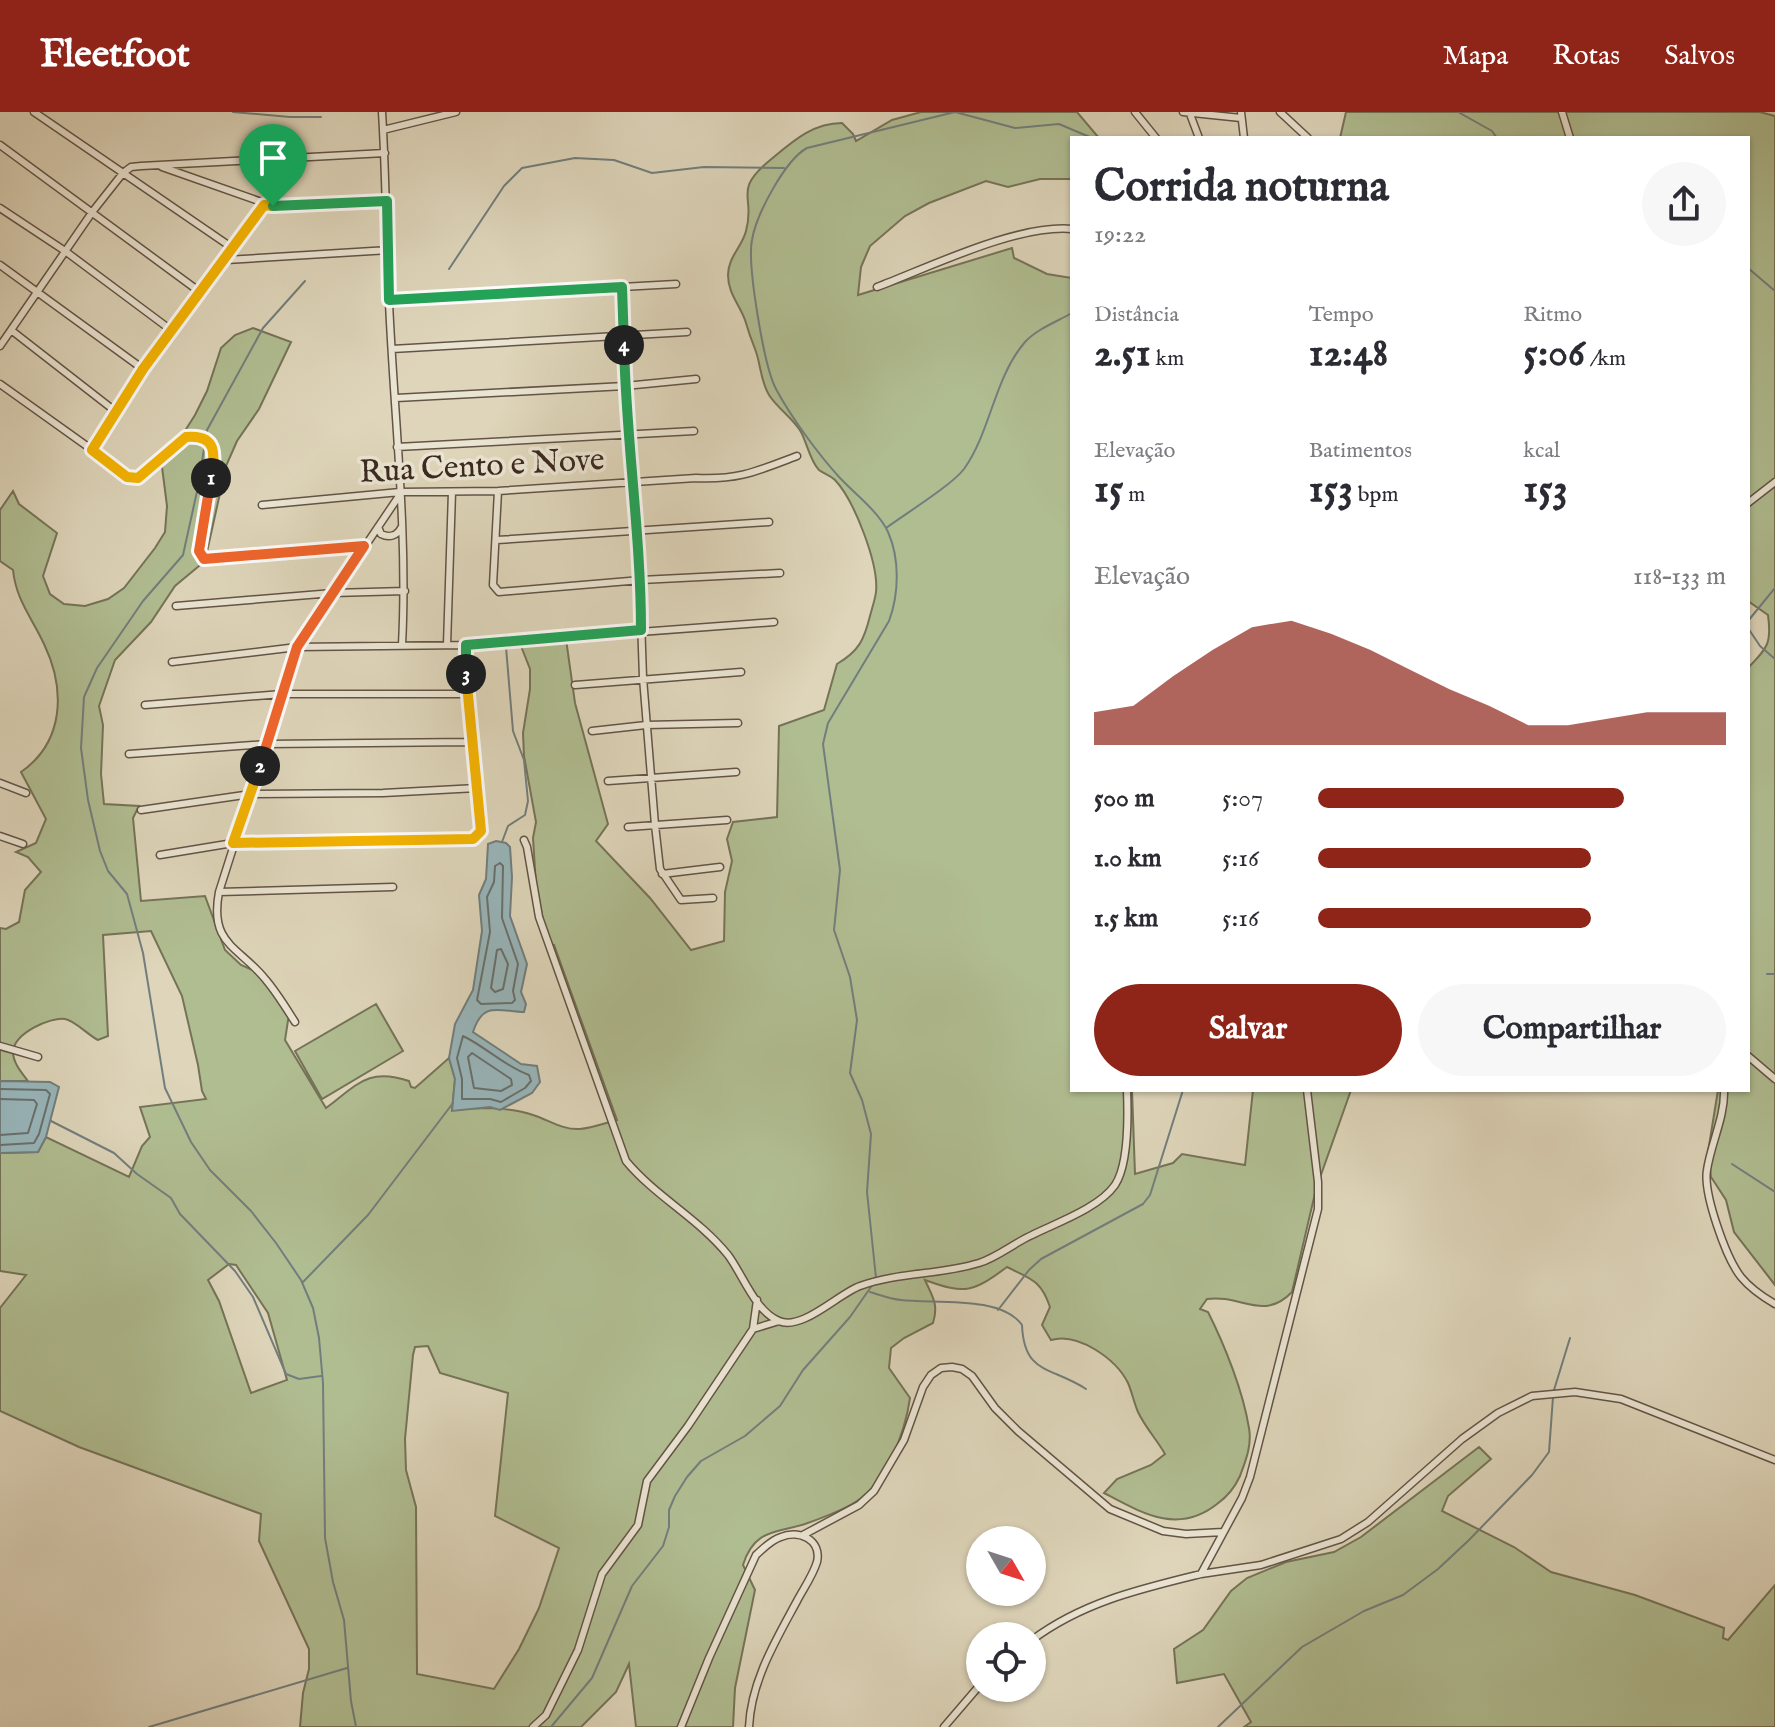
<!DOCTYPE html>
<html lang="pt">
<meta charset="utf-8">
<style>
:root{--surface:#fff;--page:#f7f7f7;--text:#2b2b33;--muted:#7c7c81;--accent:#8f2418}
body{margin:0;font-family:"IM FELL English",serif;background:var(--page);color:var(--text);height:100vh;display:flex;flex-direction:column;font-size:30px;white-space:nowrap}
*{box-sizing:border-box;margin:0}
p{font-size:26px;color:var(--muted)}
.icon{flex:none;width:44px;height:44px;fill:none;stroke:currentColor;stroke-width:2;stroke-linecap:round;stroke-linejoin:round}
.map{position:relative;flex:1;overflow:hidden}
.drawer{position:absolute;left:1070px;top:24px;width:680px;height:956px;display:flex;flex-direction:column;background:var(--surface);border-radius:0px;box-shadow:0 2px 6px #0004}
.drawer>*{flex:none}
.needle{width:52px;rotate:129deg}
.controls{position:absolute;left:966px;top:1414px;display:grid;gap:16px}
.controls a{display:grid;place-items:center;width:80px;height:80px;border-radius:50%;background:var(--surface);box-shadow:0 2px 6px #0004;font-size:40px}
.pin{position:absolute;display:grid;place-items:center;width:68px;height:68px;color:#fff;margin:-82px -34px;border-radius:50% 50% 50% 0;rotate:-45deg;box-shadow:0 0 8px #0007}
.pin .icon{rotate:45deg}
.km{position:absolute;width:40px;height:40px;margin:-20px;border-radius:50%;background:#222;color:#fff;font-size:22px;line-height:40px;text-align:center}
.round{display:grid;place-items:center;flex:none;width:84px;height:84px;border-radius:42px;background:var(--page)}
.summary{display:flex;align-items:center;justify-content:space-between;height:136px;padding:0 24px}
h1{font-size:44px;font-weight:800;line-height:60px}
.metrics{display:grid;grid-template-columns:repeat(3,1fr);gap:12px;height:136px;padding:8px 24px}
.metrics div{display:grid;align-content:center}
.metrics b{font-size:40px;font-weight:800}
.metrics small{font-size:22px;font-weight:400}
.metrics p{font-size:22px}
.chart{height:224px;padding:16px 24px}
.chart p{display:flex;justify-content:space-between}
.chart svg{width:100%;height:144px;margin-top:8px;fill:var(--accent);opacity:.7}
.cta{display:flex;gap:16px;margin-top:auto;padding:16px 24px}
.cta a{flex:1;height:92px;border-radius:48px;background:var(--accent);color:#fff;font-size:32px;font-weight:800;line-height:92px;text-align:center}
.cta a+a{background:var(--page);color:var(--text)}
ul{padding:0 24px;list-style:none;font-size:26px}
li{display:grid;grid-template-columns:128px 96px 1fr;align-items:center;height:60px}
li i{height:20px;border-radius:10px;background:var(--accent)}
header{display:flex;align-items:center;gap:48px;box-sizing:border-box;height:112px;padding:0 40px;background:var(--accent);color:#fff}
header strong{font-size:38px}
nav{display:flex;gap:44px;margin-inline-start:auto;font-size:28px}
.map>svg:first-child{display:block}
.green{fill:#b0bd91;stroke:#757358;stroke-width:2;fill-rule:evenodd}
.water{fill:#98b6bb;stroke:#727e7d;stroke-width:2}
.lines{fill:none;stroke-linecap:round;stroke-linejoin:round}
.shore{stroke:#69706d;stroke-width:2}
.stream{stroke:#727e7d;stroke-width:2}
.street-casing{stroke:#635446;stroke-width:9}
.street{stroke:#eae4d2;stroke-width:6}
.split-1-casing{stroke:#fff;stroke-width:16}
.split-2-casing{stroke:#fff;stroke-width:16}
.split-3-casing{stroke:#fff;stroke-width:16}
.split-4-casing{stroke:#fff;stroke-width:16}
.split-5-casing{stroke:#fff;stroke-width:16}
.split-1{stroke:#f5b400;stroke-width:10}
.split-2{stroke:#f0652b;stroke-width:10}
.split-3{stroke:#f5b400;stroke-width:10}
.split-4{stroke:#22a559;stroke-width:10}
.split-5{stroke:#22a559;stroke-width:10}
.labels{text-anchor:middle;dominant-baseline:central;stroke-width:7;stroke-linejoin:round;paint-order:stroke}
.street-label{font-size:32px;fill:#3a291f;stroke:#eae4d2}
</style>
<header>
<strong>Fleetfoot</strong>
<nav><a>Mapa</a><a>Rotas</a><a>Salvos</a></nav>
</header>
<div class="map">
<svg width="1775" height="1615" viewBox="0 0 1775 1615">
<rect width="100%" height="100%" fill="#ded5ba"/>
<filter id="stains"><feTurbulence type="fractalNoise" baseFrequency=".0025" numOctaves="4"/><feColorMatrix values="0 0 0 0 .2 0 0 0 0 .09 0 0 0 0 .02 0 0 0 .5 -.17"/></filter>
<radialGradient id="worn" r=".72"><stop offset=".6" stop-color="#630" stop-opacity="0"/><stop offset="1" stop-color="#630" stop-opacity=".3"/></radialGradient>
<path class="green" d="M921,0H1077L1099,26H1072V67H1040L1008,75L986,69L929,91L905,104L870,134L861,155L858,183L1012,136L1014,146L1047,162L1072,166V978H1132L1135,1062L1173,1051L1182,1042L1245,1053L1253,978H1351L1316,1077L1292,1180C1263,1210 1241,1182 1207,1187L1200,1197L1208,1200C1225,1234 1243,1279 1249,1316C1252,1333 1246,1348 1240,1364C1235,1375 1227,1385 1217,1392C1178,1423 1142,1401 1104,1381L1117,1367L1151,1353L1165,1342C1157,1328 1145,1315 1138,1300C1134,1291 1132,1280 1128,1271C1116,1247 1078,1220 1051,1228L1042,1213L1050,1195C1041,1168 1031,1167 1007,1155C973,1180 966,1183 925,1168C932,1184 939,1192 933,1211L904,1226L891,1236L889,1256L910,1286C905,1321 887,1369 857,1389C842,1399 822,1406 805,1412C776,1421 754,1417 743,1453L755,1478L735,1576L733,1615H636L629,1552L616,1580L581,1615H300L303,1581L309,1557V1537L259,1429L261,1402L79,1335L0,1299V1196L26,1163L0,1159V1041L38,1040L46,1025L129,1065L142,1034L150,1025L140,995L206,987L202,979L198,953L182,884L151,819L103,823L108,924L98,928C88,923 74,908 65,907C50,905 14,921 13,940C13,951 22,961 28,969H0V816L6,817L19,810L25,778L41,760L28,745L16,740L36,731L46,707L21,660C64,630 66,578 44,532C32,506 16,488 13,458L0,449V398L13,379L19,392L57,421L43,464L50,482L64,492L85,494L108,487L124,476L155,436L165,420L167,394L162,355L195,303L207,279L221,236L235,223L253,216L291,230L259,297L237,329L226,354L205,449L175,474L151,510L115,548L99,594L103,613L101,662L104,692L139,694L133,706L141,789L205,784L225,838L241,853L257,860L289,902L285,928L326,996C357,973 368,955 409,969L411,975L415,976L449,946L455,967L452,998C475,995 510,995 533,1003C549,1008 562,1018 580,1017C592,1016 605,1011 617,1008L554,833L548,832L536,773L533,726L536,710L524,644L523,621L530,577V557L519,529L566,527L575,591L608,712L596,729L650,786L691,838L724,829L725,780L732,749L727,727L733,710L777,705L779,614L824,598L837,552C859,539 864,528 870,504C872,496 875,488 876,480C879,452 854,388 835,368C830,363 824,362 819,358C810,349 807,331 801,320C793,306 778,297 769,283C760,268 761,252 755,237C751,227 748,218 745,208C739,192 728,181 728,163C728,145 742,135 746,119C756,84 732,80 769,49C792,30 812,11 842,11L853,22L856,29L892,8ZM229,1152L236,1153L268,1201L287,1268L251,1281L219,1189L208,1168ZM428,1234L440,1261L508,1281L495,1404L559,1436L539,1496L519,1537L494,1577L417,1562L416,1395L406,1358L405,1327L413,1243L415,1235Z
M1346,0H1760L1775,4V1173L1734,1120L1726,1088L1711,1065L1708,1040L1718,978H1748V556C1767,536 1772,532 1768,503L1748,489V26H1340Z
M376,892L403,939L322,987L295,939Z
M1479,1335L1491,1347L1448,1384L1442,1399L1514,1435L1551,1460L1635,1483L1724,1516L1723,1526L1728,1528L1775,1473V1615H1244L1251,1610L1224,1562L1177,1571L1174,1537L1203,1518L1231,1479L1247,1466L1286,1450L1334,1440L1361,1425Z"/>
<path class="water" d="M496,729L506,731L510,735L512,765L510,804L527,852L521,880L526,892L524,900C498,899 483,889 473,920L521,952L537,954L540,970L532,981L500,998L490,995L452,999L455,967L449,946L455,912L473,878L482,819L479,783L486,767L488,732Z
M0,969L50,970L59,975L46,1025L38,1040L0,1041Z"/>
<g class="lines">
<path class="shore" d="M500,751L503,754L502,806L518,852L513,879L515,888L512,891L481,892L477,888L490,820L487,785L494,770L495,754Z
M501,837L508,852L503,877L495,880L491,876L497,838Z
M463,924C486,935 504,954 529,963L531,969L525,976L501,990L490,987H462V967L457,946Z
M472,941L511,967L512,973L501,979L474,976L468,945Z
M0,977L46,978L50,982L39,1022L34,1031L0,1033
M0,987L34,988L37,992L28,1021L0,1023"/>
<path class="stream" d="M233,0L290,5H321
M1458,0L1492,19L1497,26
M1748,156L1775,179
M449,157L504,74L522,56L575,46L614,48L652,61L704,55L784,56
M305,169L263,216L207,318L198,375L183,443L143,489L97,556L84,585L81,636L88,688L100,739L108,759L127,782L143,841L165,976L191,1030L210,1058L251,1099L276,1131L301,1168L313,1196L319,1226L323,1271L325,1426L333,1470L344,1508L351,1589L356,1615
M886,416C905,402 952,373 964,357C991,319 994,266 1025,230C1037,217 1056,210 1072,201
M1748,509L1775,476
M1748,516L1760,534L1775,547
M502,730L508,714L525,703L528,689L524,648L513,619L506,535
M1767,862H1775
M51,1009L114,1041L137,1062L171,1086L180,1102L235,1159L253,1185L286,1262L299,1267L321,1264
M1732,1052L1775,1080
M876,1166L867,1080L871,1022L862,988L850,961L857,908L850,865L834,818L840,758L823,632L828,611L889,509C899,482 900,447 888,420C879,400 855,382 840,366C818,342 791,305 776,277C764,255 747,152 752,128C756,103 785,48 807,36L955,0L1015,16L1059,12L1092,26
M303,1170L368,1103L453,991
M870,1180C880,1183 891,1187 901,1188C934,1192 1001,1183 1022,1213C1024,1263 1051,1254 1086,1277
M998,1198L1029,1158L1041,1147L1143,1092L1150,1083L1183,978
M1554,1278L1570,1226
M149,1615L347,1556
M551,1615L592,1566L632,1474L663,1434L669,1415V1398L675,1384L687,1365L701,1349L745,1324L780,1294L803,1258L850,1205L873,1172
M1218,1615L1302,1535L1364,1499L1403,1483L1438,1457L1469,1428L1532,1363L1549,1340L1553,1285"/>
<g class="street-casing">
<path id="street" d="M34,0L234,137
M382,0C386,63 386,127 389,190C394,304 408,419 402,533
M1135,0L1156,26
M1183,0L1241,6
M1241,0L1244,26
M1280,0L1308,26
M1562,0L1570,26
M1190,2L1199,26
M383,18L456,0
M0,33L200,180
M162,55L273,94L387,89
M0,96L65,139L171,218
M226,148L389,138
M0,153L143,257
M622,175L625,274L638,419L643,566L655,713L660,757L681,788L713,786
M877,175C930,155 1017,112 1072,117
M389,188L676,172
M11,218L115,299
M0,234L93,99L123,61L131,55L141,54L385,41
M392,237L687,220
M0,272L133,367L144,364L186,325C201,324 215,330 215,347L199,439L204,447L364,434
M396,286L625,274L696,267
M397,335L694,319
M92,338L143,257L264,93
M498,379L493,473L499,480L641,468L780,461
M1748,391L1775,370
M262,393L400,380L498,379L696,366C740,368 757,359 797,344
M378,415L381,422C389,426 397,424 401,416
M497,428L769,410
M176,494L333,481L405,479
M447,533L452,380
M172,550L297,535L466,533L774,510
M575,573L741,560
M145,593L282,582H466
M592,619L646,613L738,611
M129,642L267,632L471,630
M608,669L736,660
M0,671L26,681
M141,698L251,682L383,681L477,676
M628,715L727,708
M0,724L23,732
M524,728L527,735L539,805L626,1049C656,1085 698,1106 728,1143C743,1163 755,1199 779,1209C802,1219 838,1182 860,1174C898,1160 940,1163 979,1151C998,1145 1014,1131 1032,1123C1056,1111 1099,1096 1115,1073C1129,1052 1128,1003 1127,978
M160,743L233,731L473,727L481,719L466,582V533
M662,762L720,755
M219,780L393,775
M295,910C286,896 277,881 266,868C239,834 209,833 219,780L297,535L399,384
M0,934L38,945
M1748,944L1775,967
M1724,978C1725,1005 1711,1031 1707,1058C1703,1081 1726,1146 1741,1165C1750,1176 1763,1185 1775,1192
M753,1217L779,1209
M803,1423L859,1393L874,1379L904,1328L923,1275L931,1263L941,1256L952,1255L962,1257L972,1264L995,1296L1018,1319L1110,1397L1163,1419L1186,1422L1223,1420
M1201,1462L1261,1453L1341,1427L1368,1410L1462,1327L1498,1301L1532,1284L1575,1280L1621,1287L1775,1348
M1032,1528C1083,1490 1140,1477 1201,1462L1242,1386L1250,1365L1318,1097V1070L1307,978
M533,1615L546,1603L578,1538L602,1462L638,1413L647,1369L688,1314L753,1217L757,1188
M681,1615L709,1546L756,1443C764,1436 771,1428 781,1425C799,1417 822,1428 817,1450C813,1463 804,1476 797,1489C776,1528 751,1569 749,1615
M944,1615L980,1573"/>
</g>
<use href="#street" class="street"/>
</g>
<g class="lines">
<g class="split-1-casing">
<path id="split-1" d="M211,366C215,343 218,322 186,325L138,366L127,365L92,338L143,257L264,93L273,94"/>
</g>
<g class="split-2-casing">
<path id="split-2" d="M211,366L199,439L204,447L364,434L297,535L260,654"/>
</g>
<g class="split-3-casing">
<path id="split-3" d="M260,654L233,731L473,727L481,719L466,562"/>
</g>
<g class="split-4-casing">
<path id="split-4" d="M466,562V533L641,518C641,423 626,328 624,233"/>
</g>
<g class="split-5-casing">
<path id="split-5" d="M273,94L387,89L389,188L622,175L624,233"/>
</g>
<use href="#split-1" class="split-1"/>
<use href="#split-2" class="split-2"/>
<use href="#split-3" class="split-3"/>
<use href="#split-4" class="split-4"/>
<use href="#split-5" class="split-5"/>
</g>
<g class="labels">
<g class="street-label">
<text transform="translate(482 355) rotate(-3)">Rua Cento e Nove</text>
</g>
</g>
<rect width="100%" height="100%" filter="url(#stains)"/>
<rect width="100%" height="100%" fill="url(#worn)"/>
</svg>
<div class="controls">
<a><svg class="needle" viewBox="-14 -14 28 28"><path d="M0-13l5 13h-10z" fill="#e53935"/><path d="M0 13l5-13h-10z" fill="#7c7c81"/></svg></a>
<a><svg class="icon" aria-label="locate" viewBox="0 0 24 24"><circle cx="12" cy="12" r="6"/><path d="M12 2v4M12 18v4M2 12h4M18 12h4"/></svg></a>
</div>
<div class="pin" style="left:273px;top:94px;background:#1e9e55"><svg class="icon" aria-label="arrive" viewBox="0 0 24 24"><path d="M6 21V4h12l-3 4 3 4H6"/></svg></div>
<b class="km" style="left:211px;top:366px">1</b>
<b class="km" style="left:260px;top:654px">2</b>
<b class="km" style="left:466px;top:562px">3</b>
<b class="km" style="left:624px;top:233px">4</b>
<section class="drawer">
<div class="summary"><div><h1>Corrida noturna</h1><p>19:22</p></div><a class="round"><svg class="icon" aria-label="share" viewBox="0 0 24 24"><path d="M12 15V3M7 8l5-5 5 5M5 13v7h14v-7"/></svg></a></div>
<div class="metrics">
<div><p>Distância</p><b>2.51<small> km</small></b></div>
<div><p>Tempo</p><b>12:48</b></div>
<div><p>Ritmo</p><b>5:06<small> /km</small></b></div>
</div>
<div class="metrics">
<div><p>Elevação</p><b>15<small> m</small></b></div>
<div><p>Batimentos</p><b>153<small> bpm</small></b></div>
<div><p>kcal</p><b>153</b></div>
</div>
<div class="chart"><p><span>Elevação</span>118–133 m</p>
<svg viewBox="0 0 160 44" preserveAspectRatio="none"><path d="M0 44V34L10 32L20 23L30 15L40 8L50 6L60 10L70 15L80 21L90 27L100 32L110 38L120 38L130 36L140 34L150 34L160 34V44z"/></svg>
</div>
<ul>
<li><b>500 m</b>5:07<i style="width:75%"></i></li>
<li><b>1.0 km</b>5:16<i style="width:67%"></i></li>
<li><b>1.5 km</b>5:16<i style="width:67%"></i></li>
</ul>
<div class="cta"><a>Salvar</a><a>Compartilhar</a></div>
</section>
</div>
